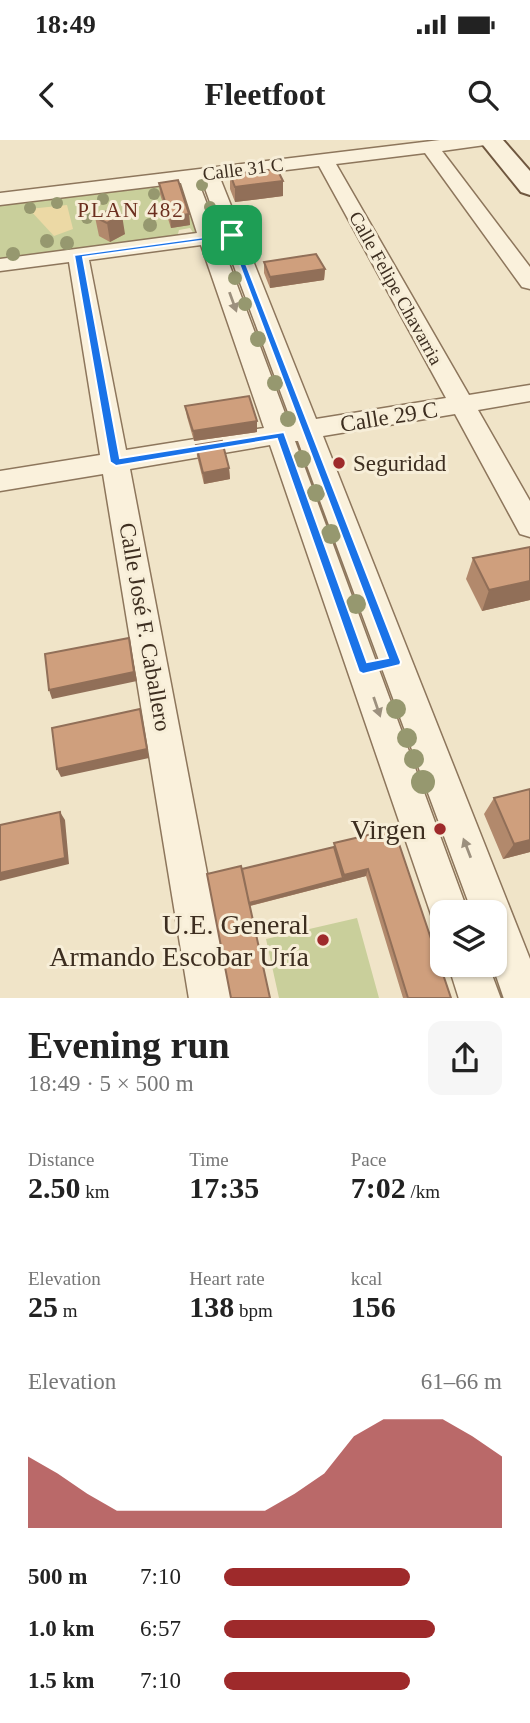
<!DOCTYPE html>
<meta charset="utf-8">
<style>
:root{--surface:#fff;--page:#f6f6f6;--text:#222;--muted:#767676;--accent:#9e2a2b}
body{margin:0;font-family:Georgia,serif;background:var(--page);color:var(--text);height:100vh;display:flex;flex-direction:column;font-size:26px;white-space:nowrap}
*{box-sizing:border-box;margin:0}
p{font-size:23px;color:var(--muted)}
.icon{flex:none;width:38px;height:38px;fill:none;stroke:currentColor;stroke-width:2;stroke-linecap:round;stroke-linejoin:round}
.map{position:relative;height:858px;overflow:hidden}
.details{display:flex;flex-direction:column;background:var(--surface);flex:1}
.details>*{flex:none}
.fabs{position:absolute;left:430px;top:760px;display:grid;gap:14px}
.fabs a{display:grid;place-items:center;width:77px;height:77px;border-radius:14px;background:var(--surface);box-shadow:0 2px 5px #0004;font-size:35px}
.pin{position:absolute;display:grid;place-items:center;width:60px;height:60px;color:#fff;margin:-30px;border-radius:14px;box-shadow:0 4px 10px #0006}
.round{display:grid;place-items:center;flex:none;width:74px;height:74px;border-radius:14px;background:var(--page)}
.overview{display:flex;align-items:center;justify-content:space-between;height:119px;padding:0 28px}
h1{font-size:38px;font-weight:800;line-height:52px}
.figures{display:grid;grid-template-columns:repeat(3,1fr);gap:10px;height:119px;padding:7px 28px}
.figures div{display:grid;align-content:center}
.figures b{font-size:30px;font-weight:800}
.figures small{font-size:19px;font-weight:400}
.figures p{font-size:19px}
.chart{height:196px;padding:14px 28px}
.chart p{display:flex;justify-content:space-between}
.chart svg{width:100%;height:126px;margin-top:7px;fill:var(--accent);opacity:.7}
ul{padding:0 28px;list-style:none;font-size:23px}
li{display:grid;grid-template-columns:112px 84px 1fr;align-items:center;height:52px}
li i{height:18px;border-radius:9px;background:var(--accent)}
.status{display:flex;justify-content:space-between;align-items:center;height:49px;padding:0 35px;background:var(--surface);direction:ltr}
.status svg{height:19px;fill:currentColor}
header{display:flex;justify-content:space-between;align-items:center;height:91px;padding:0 28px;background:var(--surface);font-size:32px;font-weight:800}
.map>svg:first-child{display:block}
.green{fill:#c9cf9b}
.sand{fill:#ecd9a5}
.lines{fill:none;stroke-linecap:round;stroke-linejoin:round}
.street-casing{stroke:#8d765c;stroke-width:3}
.secondary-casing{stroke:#6f573f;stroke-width:4}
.street{fill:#faf1dc;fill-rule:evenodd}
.secondary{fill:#faf1dc;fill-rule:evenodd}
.tree{fill:#96986f}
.wall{fill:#b2896c}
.shaded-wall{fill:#916f58}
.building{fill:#cf9f7d;stroke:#916f58;stroke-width:2}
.oneway{fill:#9c907e}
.route{fill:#1a73e8;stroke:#fff;stroke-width:2;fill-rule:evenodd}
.poi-dot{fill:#9e2a2b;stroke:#f7eed8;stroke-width:2.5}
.labels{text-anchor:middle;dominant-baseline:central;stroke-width:6;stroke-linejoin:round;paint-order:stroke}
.far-street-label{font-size:19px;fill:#3d2e20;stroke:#f7eed8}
.far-neighbourhood-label{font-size:21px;letter-spacing:2px;fill:#6b2e1e;stroke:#f7eed8}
.street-label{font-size:23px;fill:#3d2e20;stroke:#f7eed8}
.poi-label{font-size:23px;fill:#3d2e20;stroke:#f7eed8;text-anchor:start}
.near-poi-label{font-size:28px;fill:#3d2e20;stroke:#f7eed8;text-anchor:end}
</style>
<div class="status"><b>18:49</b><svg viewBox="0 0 49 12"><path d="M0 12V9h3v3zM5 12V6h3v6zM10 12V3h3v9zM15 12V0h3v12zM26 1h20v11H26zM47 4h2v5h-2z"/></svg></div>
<header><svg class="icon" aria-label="back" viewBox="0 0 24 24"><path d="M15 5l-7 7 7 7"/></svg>Fleetfoot<svg class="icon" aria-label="search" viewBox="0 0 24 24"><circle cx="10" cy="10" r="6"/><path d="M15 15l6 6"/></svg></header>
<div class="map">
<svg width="530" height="859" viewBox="0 0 530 859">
<rect width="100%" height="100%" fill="#f0e4c8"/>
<path class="green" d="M181,40L201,92L194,94L190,88L179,90L178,94L172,98L0,121V62L154,45L161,47Z
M357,778L379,858H279L266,799Z"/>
<path class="sand" d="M67,65L73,89L54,96L29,69Z"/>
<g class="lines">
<g class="street-casing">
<path id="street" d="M440,0H494L485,5L442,11L530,127V149L522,147L425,13L336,24L469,255L530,245V261L478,270L530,361V397L520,394L455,274L323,296L530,819V859H504L492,824H495V772H472L298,301H295L468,772H443V789L435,786L270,305L130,329L231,859H189L103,334L0,351V331L100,315L69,122L0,131V119L197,93L181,43L0,65V53ZM319,26L446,258L316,279L220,38ZM202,40L220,90H217L198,41ZM221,102H225L292,283L289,284ZM201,105L264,288L126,310L89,120Z
M448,824H488L501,859H459Z"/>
</g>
<g class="secondary-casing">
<path id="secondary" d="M479,0H503L530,31V55L521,52Z"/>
</g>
<use href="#street" class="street"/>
<use href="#secondary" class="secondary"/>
</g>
<g class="tree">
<circle cx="202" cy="45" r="6"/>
<circle cx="154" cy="54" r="6"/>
<circle cx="103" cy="59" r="6"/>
<circle cx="57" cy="63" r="6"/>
<circle cx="210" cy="67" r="6"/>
<circle cx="30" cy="68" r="6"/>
<circle cx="165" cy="72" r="6"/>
<circle cx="87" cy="78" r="6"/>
<circle cx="150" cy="85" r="7"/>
<circle cx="217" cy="87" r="7"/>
<circle cx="47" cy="101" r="7"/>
<circle cx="67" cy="103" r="7"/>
<circle cx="226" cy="111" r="7"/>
<circle cx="13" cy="114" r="7"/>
<circle cx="235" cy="138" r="7"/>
<circle cx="245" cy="164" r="7"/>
<circle cx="258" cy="199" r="8"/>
<circle cx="275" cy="243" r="8"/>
<circle cx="288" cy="279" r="8"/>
<circle cx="302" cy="319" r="9"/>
<circle cx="316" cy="353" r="9"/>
<circle cx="331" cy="394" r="10"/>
<circle cx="356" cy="464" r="10"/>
<circle cx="396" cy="569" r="10"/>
<circle cx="407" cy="598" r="10"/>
<circle cx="414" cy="619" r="10"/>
<circle cx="423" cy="642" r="12"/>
</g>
<path class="wall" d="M230,34L283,56L235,62L230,49Z
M159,43L189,74L190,85L171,88L160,54Z
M95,77L125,94L110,102L99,96Z
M264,122L325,129L324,140L270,148L264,133Z
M185,266L257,281V292L194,301L187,277Z
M196,305L229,328L230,339L204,344L197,316Z
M530,407V460L482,471L466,439L473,418Z
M530,649V712L503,719L484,674L494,658Z
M394,689L451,858H403L366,736L250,766L242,729L334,707V703Z"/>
<path class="shaded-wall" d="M283,41V56L235,62V47Z
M189,74L190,85L171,88L170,77Z
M122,75L125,94L110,102L107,83Z
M325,129L324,140L270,148V137Z
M257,281V292L194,301L193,291Z
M229,328L230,339L204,344L203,333Z
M530,441V460L482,471L489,450Z
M129,498L137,541L52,559L49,550Z
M140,569L149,618L61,637L57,629Z
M60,672L65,680L69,724L0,741V733Z
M530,700V712L503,719L514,704Z
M368,729L366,736L249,766L248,763L343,738L344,735Z"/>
<path class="building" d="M277,29L283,41L235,47L230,34Z
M178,40L189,74L170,77L159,43Z
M109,70L122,75L107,83L95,77Z
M316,114L325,129L270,137L264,122Z
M249,256L257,281L193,291L185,266Z
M222,301L229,328L203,333L196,305Z
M530,407V441L489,450L473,418Z
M129,498L134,532L49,550L45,514Z
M140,569L147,609L57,629L52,588Z
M530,649V700L514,704L494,658Z
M60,672L65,718L0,733V685Z
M394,689L451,858H408L368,729L344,735L334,703Z
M334,707L343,738L249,763L242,729Z
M241,726L270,858H231L207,734Z"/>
<defs><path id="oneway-solid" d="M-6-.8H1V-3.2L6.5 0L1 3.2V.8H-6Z" transform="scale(1.75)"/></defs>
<g class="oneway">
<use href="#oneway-solid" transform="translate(233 162) rotate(70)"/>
<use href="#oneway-solid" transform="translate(377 567) rotate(71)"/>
<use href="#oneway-solid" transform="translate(467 708) rotate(-111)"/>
</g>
<path class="route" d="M234,93L401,522L400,525L363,534L359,532L277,299L116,326L110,322L74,115ZM229,97L388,518L367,522L284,292L120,318L83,117Z"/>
<g class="poi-dot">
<circle cx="339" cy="323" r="7"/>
<circle cx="440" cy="689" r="7"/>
<circle cx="323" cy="800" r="7"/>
</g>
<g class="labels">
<g class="far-street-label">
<text transform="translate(243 29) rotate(-7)">Calle 31 C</text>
<text transform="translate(396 148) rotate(61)">Calle Felipe Chavarria</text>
</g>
<g class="far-neighbourhood-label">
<text x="131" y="70">PLAN 482</text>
</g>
<g class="street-label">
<text transform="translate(389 277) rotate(-9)">Calle 29 C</text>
<text transform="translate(145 487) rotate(80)">Calle José F. Caballero</text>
</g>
<g class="poi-label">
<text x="353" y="323">Seguridad</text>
</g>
<g class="near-poi-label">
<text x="426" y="689">Virgen</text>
<text x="309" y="784">U.E. General<tspan x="309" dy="32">Armando Escobar Uría</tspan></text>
</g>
</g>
</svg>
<div class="fabs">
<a><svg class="icon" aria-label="layers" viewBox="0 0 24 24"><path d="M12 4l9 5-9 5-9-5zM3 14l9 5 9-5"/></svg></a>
</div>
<div class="pin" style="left:232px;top:95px;background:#1e9e55"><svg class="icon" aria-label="arrive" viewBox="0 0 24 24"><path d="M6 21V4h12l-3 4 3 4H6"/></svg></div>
</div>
<section class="details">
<div class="overview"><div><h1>Evening run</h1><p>18:49 · 5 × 500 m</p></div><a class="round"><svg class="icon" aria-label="share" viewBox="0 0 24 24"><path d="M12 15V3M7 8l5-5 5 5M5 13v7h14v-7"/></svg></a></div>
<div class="figures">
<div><p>Distance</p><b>2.50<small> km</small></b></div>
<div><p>Time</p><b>17:35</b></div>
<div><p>Pace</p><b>7:02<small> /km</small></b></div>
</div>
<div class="figures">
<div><p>Elevation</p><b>25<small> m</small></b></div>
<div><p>Heart rate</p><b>138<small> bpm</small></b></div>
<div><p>kcal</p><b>156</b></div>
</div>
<div class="chart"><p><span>Elevation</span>61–66 m</p>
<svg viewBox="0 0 160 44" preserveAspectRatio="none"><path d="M0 44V19L10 25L20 32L30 38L40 38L50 38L60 38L70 38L80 38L90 32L100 25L110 12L120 6L130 6L140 6L150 12L160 19V44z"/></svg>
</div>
<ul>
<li><b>500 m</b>7:10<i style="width:67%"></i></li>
<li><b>1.0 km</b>6:57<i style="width:76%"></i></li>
<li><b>1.5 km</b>7:10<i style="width:67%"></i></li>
</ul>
</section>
